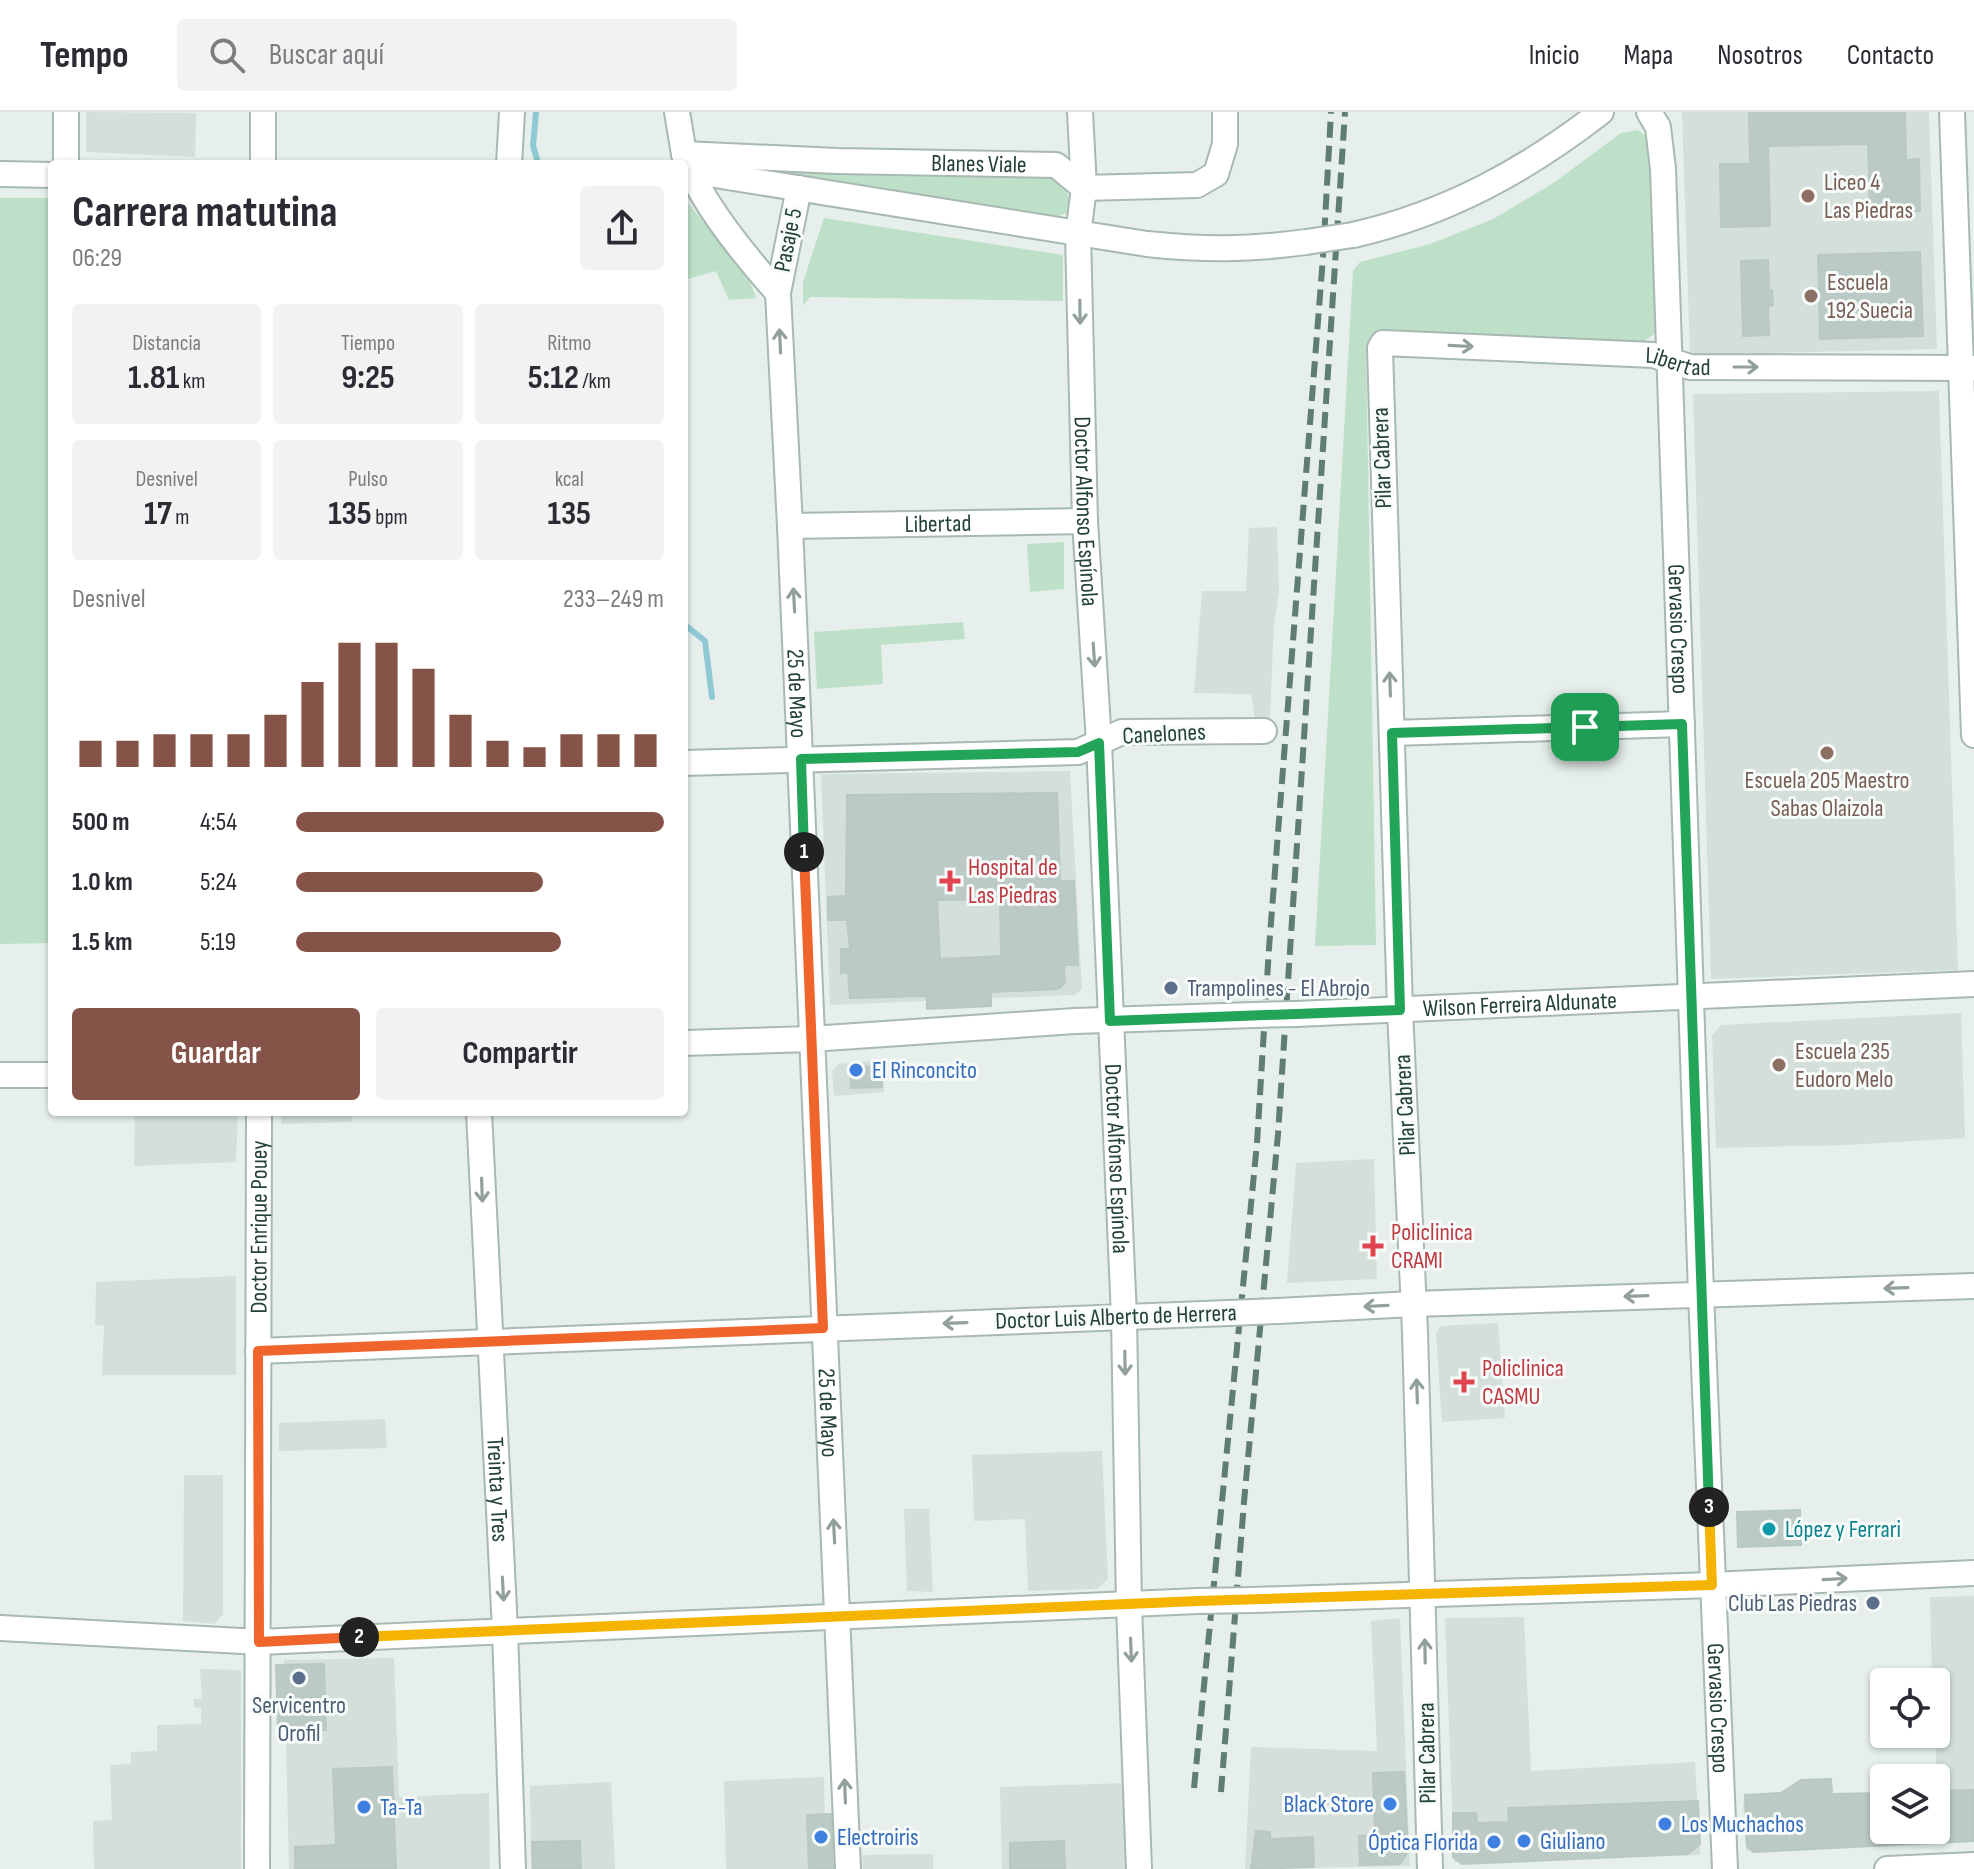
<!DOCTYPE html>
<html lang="es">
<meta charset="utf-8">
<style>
:root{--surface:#fff;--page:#f2f2f3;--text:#2b2b33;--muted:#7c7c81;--line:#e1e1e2;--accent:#855347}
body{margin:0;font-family:"Sofia Sans Condensed",sans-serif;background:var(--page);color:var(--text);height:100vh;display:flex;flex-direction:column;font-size:30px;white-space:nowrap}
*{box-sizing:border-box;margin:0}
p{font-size:26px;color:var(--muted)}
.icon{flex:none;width:44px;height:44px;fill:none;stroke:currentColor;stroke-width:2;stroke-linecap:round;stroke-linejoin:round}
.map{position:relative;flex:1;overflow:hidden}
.panel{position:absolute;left:48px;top:48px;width:640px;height:956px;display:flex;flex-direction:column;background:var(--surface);border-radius:8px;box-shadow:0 2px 6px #0004}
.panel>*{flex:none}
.controls{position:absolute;left:1870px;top:1556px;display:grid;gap:16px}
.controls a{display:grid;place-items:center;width:80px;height:80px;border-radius:8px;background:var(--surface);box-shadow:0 2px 6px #0004;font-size:40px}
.pin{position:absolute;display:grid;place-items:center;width:68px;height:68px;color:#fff;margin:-34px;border-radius:16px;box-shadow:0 4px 12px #0006}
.km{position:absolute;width:40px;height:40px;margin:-20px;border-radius:50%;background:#222;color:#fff;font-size:22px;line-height:40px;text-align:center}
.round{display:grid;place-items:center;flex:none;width:84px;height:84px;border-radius:8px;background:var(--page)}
.headline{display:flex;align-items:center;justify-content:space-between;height:136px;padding:0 24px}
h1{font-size:44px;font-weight:700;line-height:60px}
.stats{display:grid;grid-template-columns:repeat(3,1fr);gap:12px;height:136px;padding:8px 24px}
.stats div{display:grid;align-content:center;border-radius:8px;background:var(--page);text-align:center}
.stats b{font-size:34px;font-weight:700}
.stats small{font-size:22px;font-weight:400}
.stats p{font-size:22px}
.chart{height:224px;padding:16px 24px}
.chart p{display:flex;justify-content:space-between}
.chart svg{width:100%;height:144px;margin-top:8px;stroke:var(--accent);stroke-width:6}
.primary-button{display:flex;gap:16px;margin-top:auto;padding:16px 24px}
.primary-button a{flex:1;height:92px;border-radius:8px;background:var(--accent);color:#fff;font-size:32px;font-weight:700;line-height:92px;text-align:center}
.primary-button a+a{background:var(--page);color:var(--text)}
ul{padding:0 24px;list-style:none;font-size:26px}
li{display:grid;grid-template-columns:128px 96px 1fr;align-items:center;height:60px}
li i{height:20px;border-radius:10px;background:var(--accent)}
header{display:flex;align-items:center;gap:48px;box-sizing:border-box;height:112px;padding:0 40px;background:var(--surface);border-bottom:2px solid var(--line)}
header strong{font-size:38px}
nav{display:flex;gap:44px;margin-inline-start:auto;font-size:28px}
.search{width:560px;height:72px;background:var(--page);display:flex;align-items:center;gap:20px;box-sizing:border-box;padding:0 28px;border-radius:8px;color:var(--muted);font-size:30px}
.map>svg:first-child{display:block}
.built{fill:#d4dfda}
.green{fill:#bfe0c8}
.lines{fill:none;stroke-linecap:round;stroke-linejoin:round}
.stream{stroke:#8ec9d4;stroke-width:6}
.building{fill:#bbcac4;stroke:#b8c9c2;stroke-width:2;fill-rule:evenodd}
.minor-casing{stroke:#a8b8b2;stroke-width:28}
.minor{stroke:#fff;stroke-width:24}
.rail{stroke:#5f7d75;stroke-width:6;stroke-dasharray:16 8;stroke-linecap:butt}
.minor-bridge-casing{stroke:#a8b8b2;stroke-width:28;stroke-linecap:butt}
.minor-bridge{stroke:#fff;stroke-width:24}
.oneway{stroke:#92a09c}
.split-1-casing{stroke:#fff;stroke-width:16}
.split-2-casing{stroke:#fff;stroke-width:16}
.split-3-casing{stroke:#fff;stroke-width:16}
.split-4-casing{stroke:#fff;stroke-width:16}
.split-1{stroke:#22a559;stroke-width:10}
.split-2{stroke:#f0652b;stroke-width:10}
.split-3{stroke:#f5b400;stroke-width:10}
.split-4{stroke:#22a559;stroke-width:10}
.education-dot{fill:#8d6e63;stroke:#f7fbf9;stroke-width:3}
.health-dot{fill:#e0444e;stroke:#f7fbf9;stroke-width:3}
.service-dot{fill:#5c6f8a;stroke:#f7fbf9;stroke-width:3}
.shop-dot{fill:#3f7fe0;stroke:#f7fbf9;stroke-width:3}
.culture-dot{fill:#0f9aa8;stroke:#f7fbf9;stroke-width:3}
.labels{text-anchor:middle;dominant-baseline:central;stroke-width:6;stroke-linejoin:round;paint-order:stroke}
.street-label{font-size:24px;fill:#24423a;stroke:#f7fbf9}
.education-label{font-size:24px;fill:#785e54;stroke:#f7fbf9;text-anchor:start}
.health-label{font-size:24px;fill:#be3a42;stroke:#f7fbf9;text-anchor:start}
.service-label{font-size:24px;fill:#4e5e75;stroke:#f7fbf9;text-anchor:start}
.shop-label{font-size:24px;fill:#366cbe;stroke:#f7fbf9;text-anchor:start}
.culture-label{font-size:24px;fill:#0d838f;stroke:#f7fbf9;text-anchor:start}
</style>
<header>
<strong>Tempo</strong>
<div class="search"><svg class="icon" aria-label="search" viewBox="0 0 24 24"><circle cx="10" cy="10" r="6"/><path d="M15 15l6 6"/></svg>Buscar aquí</div>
<nav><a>Inicio</a><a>Mapa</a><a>Nosotros</a><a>Contacto</a></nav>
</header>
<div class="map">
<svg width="1974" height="1757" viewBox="0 0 1974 1757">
<rect width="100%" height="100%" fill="#e6efeb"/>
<path class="built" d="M86,0L196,1L195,45L86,40Z
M1682,0H1929L1937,237L1690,243Z
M1939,279L1958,858L1711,867L1693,282Z
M1277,415L1279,480L1274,511L1270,607H1255L1251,582L1194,581L1202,479H1246L1249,416Z
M1070,659L1082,877L1075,883L830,893L821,662Z
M1961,901L1965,1026L1847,1033L1716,1036L1712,924L1721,913Z
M883,948L884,980L834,984L832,959L838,952Z
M135,1000H238L236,1050L134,1054Z
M281,1000H352V1010L281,1012Z
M1374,1047L1377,1167L1287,1171L1296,1051Z
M236,1164V1263H102L104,1214L95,1213L96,1170Z
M1498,1211L1505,1306L1442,1310L1436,1221L1440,1214Z
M385,1307L387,1336L279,1339V1311Z
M1102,1339L1108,1467L1097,1477L1028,1479L1025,1407L974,1409L972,1343Z
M184,1363H223V1502L215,1512L183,1509Z
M904,1397H929L933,1480L907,1479Z
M1974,1484V1729L1746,1739L1743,1689L1884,1683V1718H1936V1570H1932L1930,1485Z
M1524,1505L1531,1659L1695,1650L1700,1743L1454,1750L1445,1506Z
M1400,1506L1410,1754L1245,1757L1251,1635L1377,1639L1371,1509Z
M394,1546L399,1685L489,1681L490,1757H289L284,1548Z
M200,1557L241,1558V1757H94L93,1709L112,1708L110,1653L131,1652V1640L157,1639V1613L201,1612V1596L194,1595V1587H202Z
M824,1665L826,1757H726L724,1669Z
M611,1670L615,1757H531L530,1674Z
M1128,1671L1130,1757H1002L1000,1675Z
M933,1742V1757H863L862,1743Z"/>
<path class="green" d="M1638,18L1650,27L1652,47L1655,221L1641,232L1380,221L1373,223L1366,233L1376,833L1315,834L1353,159L1360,150L1430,132L1493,107L1552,72L1621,21Z
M707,53L1062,63L1070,91L1067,101L1055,105L721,60Z
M0,86H52V831L0,832Z
M684,90L689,92L748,164L756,186L729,188L716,159L684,168Z
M824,106L1063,143V189L810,185L803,193V170Z
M1064,430V477L1030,480L1027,432Z
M963,510L965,527L881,533L883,572L817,577L814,520Z"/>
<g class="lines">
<path class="stream" d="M536,0L533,34L537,47
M684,512L705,529L712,585"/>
</g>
<path class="building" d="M1905,0L1906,48L1919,47L1920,99L1870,101L1868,32L1768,34L1770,114L1721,115L1720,52H1750L1749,1Z
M1920,140L1923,224L1820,227L1818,143Z
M1768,148L1769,178H1772L1773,193L1768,194L1769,223L1743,224L1741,149Z
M1057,681L1060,769H1074L1078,853H1064L1065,870L1062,874L1058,877L991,880V894L927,897V884L850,886L848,860L841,861V837H850L847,808H828V785L846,784L847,683ZM1000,787L1001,844L940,847L937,788Z
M881,954L882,975L851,976L850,955Z
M1800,1398L1801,1433L1738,1435L1737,1400Z
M324,1552L326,1618L278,1619L276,1553Z
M392,1655L396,1757H295V1735L336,1733L333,1657Z
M1404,1660L1408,1739L1400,1752L1360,1753L1359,1724L1375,1723L1373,1661Z
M1831,1667L1832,1682L1884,1681V1718H1931L1932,1731L1753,1740L1747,1734L1745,1683L1781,1681L1801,1668Z
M1974,1678V1729L1936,1731V1679Z
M1698,1689L1700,1732L1688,1742L1462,1752L1453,1745V1701H1476L1477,1711L1509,1710L1508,1696Z
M831,1702L833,1757H809L807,1703Z
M1256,1719L1270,1720V1727L1313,1725L1314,1755L1251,1757Z
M580,1729L581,1757H533L532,1730Z
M1064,1729L1065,1757H1010V1731Z"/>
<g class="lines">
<g class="minor-casing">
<g id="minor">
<path d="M66,0V52"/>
<path d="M263,0V52"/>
<path d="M677,0L684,42"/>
<path id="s1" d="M1080,0L1084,76L1078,122L1085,409L1099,631L1124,1205L1129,1494L1139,1757"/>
<path id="s2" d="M1649,0L1658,15L1663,57L1701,1182L1725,1757"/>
<path d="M1952,0L1974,623"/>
<path d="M509,52L512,0"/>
<path d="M684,58L1147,132C1205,138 1248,138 1306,130"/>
<path d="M0,62L52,63"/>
<path id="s3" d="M799,76L778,181L790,414L848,1757"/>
<path d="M1353,123C1446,102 1525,59 1601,0"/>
<path id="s4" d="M778,181C746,145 698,88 684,42L837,49L1056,53L1084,76L1197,73L1216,62L1225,32V0"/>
<path id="s5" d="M790,414L1085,409"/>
<path d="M1392,621L1682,612"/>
<path d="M684,651L1078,640L1122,620L1264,619"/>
<path id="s6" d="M1296,902L1974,872"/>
<path d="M684,931L811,927L1075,909L1254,903"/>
<path d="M0,963H52"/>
<path id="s7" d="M479,1000L505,1518L513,1757"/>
<path d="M1278,1199L1413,1192L1974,1174"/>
<path d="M258,1239L1229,1201"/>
<path d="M1253,1488L1712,1473L1974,1461"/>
<path d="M0,1516L259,1530L1198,1489"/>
<path id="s8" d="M257,1757L259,1000"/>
<path id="s9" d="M1430,1757L1415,1220L1400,898L1380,236L1383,231L1653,243L1690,255L1974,256"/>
<path d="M1887,1757L1974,1753"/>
</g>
</g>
<use href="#minor" class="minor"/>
<path class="rail" d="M1194,1676L1257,1031L1269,836L1323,145L1331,0
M1221,1680L1244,1390L1278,1022L1345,0"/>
<g class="minor-bridge-casing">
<path id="minor-bridge" d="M1306,130L1353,123
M1254,903L1296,902
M1229,1201L1278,1199
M1198,1489L1253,1488"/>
</g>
<use href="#minor-bridge" class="minor-bridge"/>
</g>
<defs><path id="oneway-shaft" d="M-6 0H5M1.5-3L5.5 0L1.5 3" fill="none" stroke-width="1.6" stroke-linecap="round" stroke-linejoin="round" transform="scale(2)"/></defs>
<g class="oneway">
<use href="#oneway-shaft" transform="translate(1080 200) rotate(89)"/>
<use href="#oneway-shaft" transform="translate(780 229) rotate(-93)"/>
<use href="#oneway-shaft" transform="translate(1461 234) rotate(3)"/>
<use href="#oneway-shaft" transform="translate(1746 255)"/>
<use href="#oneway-shaft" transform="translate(794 488) rotate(-93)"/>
<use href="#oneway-shaft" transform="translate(1094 543) rotate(86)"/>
<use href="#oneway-shaft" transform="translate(1390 572) rotate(-92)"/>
<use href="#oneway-shaft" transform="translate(482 1078) rotate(88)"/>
<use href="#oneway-shaft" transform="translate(1896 1176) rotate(178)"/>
<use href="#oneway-shaft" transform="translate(1636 1184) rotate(178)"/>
<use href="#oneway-shaft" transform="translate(1376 1194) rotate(177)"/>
<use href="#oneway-shaft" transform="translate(955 1211) rotate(178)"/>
<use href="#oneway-shaft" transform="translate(1125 1251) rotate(89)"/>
<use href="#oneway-shaft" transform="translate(1417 1279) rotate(-92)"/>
<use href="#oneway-shaft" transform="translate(834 1419) rotate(-93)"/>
<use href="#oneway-shaft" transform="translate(1835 1467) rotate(-3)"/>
<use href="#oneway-shaft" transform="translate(503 1477) rotate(87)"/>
<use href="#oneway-shaft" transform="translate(1131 1538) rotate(88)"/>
<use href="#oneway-shaft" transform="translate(1425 1539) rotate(-91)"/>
<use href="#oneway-shaft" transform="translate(845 1679) rotate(-92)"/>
</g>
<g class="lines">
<g class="split-1-casing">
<path id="split-1" d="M804,740L801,647L1078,640L1099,631L1110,909L1400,898L1392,621L1585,615"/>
</g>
<g class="split-2-casing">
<path id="split-2" d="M359,1525L259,1530L258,1239L823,1216L804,740"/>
</g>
<g class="split-3-casing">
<path id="split-3" d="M359,1525L1198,1489L1712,1473L1709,1395"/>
</g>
<g class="split-4-casing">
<path id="split-4" d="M1585,615L1682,612L1709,1395"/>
</g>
<use href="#split-1" class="split-1"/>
<use href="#split-2" class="split-2"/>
<use href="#split-3" class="split-3"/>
<use href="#split-4" class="split-4"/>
</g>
<g class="education-dot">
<circle cx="1808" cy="84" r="8"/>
<circle cx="1811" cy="184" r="8"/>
<circle cx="1827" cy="641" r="8"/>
<circle cx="1779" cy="953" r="8"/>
</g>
<g class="health-dot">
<path d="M946 757h8v8h8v8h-8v8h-8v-8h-8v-8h8z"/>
<path d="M1369 1122h8v8h8v8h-8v8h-8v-8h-8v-8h8z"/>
<path d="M1460 1258h8v8h8v8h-8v8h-8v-8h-8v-8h8z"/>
</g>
<g class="service-dot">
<circle cx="1171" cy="876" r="8"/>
<circle cx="1873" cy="1491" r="8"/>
<circle cx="299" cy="1566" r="8"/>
</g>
<g class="shop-dot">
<circle cx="856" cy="958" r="8"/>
<circle cx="1390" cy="1692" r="8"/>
<circle cx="364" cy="1695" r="8"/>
<circle cx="1665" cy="1712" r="8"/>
<circle cx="821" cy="1725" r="8"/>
<circle cx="1524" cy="1729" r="8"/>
<circle cx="1494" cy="1730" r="8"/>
</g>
<circle class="culture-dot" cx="1769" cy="1417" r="8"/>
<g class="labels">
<g class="street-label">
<text stroke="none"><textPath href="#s4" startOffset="464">Blanes Viale</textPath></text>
<text transform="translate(788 128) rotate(-79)">Pasaje 5</text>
<text stroke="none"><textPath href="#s9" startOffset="1824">Libertad</textPath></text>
<text transform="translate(1382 346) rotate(-92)">Pilar Cabrera</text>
<text stroke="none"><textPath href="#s1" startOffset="400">Doctor Alfonso Espínola</textPath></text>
<text stroke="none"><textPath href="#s5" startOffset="148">Libertad</textPath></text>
<text stroke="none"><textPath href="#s2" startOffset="520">Gervasio Crespo</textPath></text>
<text stroke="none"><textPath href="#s3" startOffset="508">25 de Mayo</textPath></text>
<text transform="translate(1164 622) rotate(-3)">Canelones</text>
<text stroke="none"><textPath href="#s6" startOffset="224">Wilson Ferreira Aldunate</textPath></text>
<text transform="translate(1405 993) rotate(-93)">Pilar Cabrera</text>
<text stroke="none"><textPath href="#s1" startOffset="1048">Doctor Alfonso Espínola</textPath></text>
<text stroke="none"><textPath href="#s8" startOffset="642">Doctor Enrique Pouey</textPath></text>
<text transform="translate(1116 1205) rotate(-2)">Doctor Luis Alberto de Herrera</text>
<text stroke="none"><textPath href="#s3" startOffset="1228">25 de Mayo</textPath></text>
<text stroke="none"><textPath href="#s7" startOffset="378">Treinta y Tres</textPath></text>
<text stroke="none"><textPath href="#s2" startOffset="1600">Gervasio Crespo</textPath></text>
<text transform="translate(1427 1641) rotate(-91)">Pilar Cabrera</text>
</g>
<g class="education-label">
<text x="1824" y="70">Liceo 4<tspan x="1824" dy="28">Las Piedras</tspan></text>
<text x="1827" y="170">Escuela<tspan x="1827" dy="28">192 Suecia</tspan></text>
<text x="1827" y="668" text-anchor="middle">Escuela 205 Maestro<tspan x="1827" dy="28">Sabas Olaizola</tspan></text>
<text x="1795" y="939">Escuela 235<tspan x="1795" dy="28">Eudoro Melo</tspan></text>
</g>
<g class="health-label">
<text x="968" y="755">Hospital de<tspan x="968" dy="28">Las Piedras</tspan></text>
<text x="1391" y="1120">Policlinica<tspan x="1391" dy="28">CRAMI</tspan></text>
<text x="1482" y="1256">Policlinica<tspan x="1482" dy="28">CASMU</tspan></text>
</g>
<g class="service-label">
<text x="1187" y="876">Trampolines - El Abrojo</text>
<text x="1857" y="1491" text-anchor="end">Club Las Piedras</text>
<text x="299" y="1593" text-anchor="middle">Servicentro<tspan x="299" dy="28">Orofil</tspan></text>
</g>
<g class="shop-label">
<text x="872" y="958">El Rinconcito</text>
<text x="1374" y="1692" text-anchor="end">Black Store</text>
<text x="380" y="1695">Ta-Ta</text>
<text x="1681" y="1712">Los Muchachos</text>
<text x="837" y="1725">Electroiris</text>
<text x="1540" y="1729">Giuliano</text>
<text x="1478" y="1730" text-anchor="end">Óptica Florida</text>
</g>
<g class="culture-label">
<text x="1785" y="1417">López y Ferrari</text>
</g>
</g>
</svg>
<div class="controls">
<a><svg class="icon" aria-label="locate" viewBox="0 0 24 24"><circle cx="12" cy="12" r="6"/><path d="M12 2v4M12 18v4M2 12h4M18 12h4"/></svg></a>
<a><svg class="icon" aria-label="layers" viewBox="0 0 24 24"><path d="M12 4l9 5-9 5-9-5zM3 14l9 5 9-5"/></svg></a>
</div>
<div class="pin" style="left:1585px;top:615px;background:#1e9e55"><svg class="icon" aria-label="arrive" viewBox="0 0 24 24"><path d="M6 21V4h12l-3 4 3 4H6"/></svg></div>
<b class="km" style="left:804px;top:740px">1</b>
<b class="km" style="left:359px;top:1525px">2</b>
<b class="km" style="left:1709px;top:1395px">3</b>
<section class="panel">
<div class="headline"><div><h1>Carrera matutina</h1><p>06:29</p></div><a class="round"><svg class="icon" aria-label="share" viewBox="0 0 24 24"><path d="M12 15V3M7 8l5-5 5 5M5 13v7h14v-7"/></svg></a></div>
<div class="stats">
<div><p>Distancia</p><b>1.81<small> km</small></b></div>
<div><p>Tiempo</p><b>9:25</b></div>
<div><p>Ritmo</p><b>5:12<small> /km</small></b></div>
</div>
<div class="stats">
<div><p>Desnivel</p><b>17<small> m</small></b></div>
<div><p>Pulso</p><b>135<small> bpm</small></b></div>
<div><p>kcal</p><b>135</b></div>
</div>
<div class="chart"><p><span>Desnivel</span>233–249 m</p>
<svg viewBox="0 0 160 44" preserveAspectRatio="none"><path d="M5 44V36M15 44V36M25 44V34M35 44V34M45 44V34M55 44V28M65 44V18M75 44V6M85 44V6M95 44V14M105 44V28M115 44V36M125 44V38M135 44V34M145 44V34M155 44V34"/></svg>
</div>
<ul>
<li><b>500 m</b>4:54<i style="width:100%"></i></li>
<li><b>1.0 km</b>5:24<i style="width:67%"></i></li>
<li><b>1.5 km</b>5:19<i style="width:72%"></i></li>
</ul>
<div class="primary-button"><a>Guardar</a><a>Compartir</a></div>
</section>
</div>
